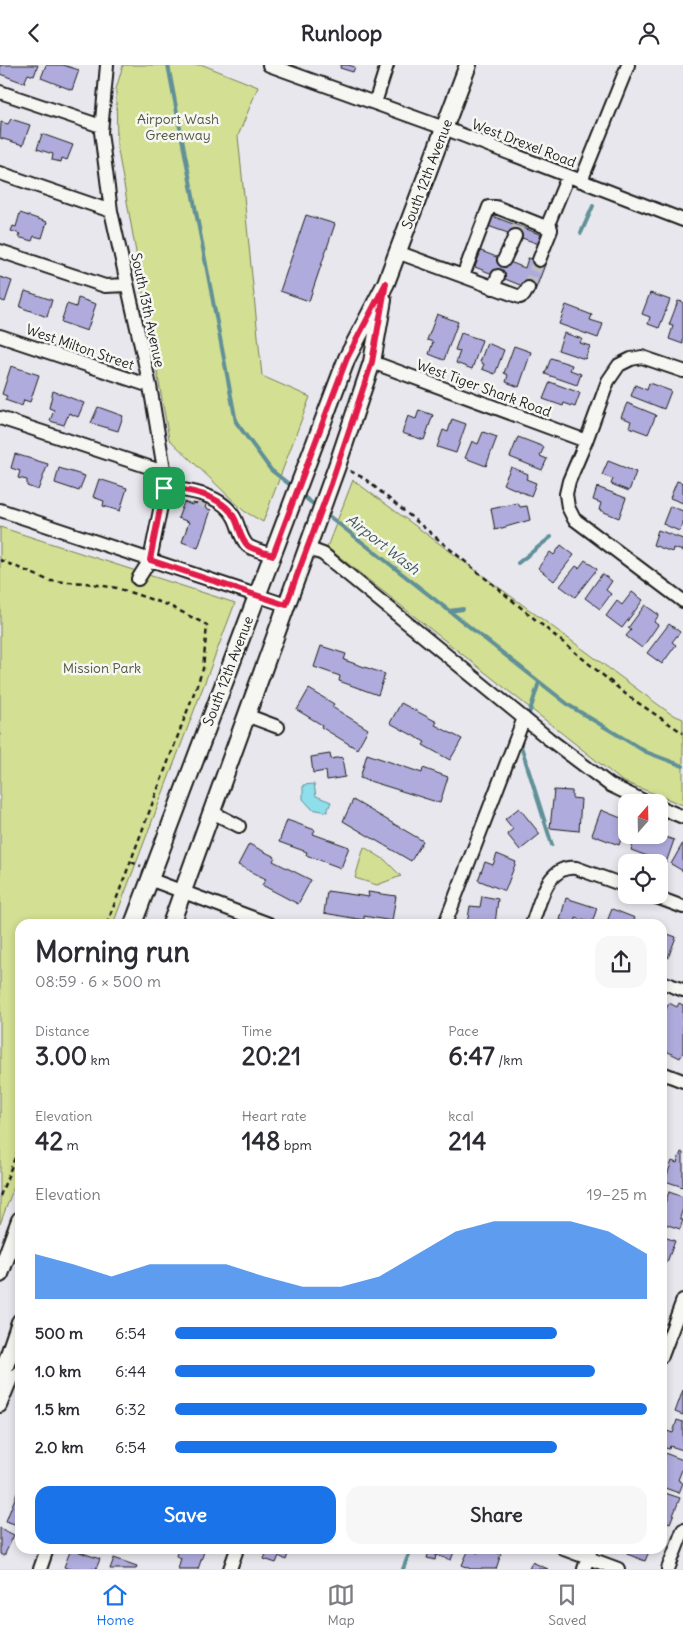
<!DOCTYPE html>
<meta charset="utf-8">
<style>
:root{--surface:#fff;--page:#f7f7f7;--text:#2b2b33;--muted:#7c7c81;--line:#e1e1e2;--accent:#1a73e8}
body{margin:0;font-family:Delius,sans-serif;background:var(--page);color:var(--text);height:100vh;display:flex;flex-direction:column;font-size:19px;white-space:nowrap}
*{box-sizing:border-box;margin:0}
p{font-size:16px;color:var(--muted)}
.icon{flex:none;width:28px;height:28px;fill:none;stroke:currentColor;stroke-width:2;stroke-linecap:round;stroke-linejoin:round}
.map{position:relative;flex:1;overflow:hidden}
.side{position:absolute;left:15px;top:854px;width:652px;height:635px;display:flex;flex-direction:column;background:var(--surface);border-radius:15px;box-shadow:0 2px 8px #0003}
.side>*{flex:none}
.needle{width:32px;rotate:20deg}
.fabs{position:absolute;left:618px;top:729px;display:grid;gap:10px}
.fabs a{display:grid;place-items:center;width:50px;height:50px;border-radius:10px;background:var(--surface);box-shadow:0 2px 8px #0003;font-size:25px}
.pin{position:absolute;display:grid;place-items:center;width:42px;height:42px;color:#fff;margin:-21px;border-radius:10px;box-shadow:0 2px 8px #0006}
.round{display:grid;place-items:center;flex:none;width:52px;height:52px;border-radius:15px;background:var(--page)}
.overview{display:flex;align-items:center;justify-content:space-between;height:85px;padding:0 20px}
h1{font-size:28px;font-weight:700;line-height:38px}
.metrics{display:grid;grid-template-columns:repeat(3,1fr);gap:8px;height:85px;padding:5px 20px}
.metrics div{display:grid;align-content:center}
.metrics b{font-size:25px;font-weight:700}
.metrics small{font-size:14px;font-weight:400}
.metrics p{font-size:14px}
.chart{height:140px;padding:10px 20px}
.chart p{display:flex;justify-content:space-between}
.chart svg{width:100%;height:90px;margin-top:5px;fill:var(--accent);opacity:.7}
.primary-button{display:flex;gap:10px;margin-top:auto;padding:10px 20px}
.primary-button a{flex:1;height:58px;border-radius:15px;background:var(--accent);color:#fff;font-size:20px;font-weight:700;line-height:58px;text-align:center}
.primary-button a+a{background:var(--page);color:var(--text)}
ul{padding:0 20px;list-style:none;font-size:16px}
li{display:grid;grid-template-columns:80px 60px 1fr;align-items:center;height:38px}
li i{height:12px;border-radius:6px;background:var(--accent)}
header{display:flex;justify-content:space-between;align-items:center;height:65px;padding:0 20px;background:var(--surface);font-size:22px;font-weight:700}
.dock{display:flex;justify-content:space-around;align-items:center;height:70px;border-top:1px solid var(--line);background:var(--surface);font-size:14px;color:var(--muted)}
.dock a{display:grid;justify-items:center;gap:2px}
.dock .selected{color:var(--accent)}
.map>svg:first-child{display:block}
.green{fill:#d3df92;stroke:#787e57}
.water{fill:#8edeeb;stroke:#609098}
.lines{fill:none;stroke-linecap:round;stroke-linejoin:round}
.stream{stroke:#609098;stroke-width:4}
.building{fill:#afacdd;stroke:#1c1c1c}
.minor-tunnel{stroke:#bfbec4;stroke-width:12;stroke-dasharray:12 6;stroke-linecap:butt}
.minor-casing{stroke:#1c1c1c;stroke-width:16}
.major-casing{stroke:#1c1c1c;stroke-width:20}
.path{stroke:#1c1c1c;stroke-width:2.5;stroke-dasharray:5 4;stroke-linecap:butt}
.minor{stroke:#f6f6f2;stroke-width:12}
.major{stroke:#f6f6f2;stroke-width:16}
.route-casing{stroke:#fff;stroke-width:10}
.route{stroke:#e11d48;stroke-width:6}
.labels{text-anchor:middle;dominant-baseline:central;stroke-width:5;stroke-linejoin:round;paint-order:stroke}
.park-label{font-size:14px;fill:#53563f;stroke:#f6f6f2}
.street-label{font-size:14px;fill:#1c1c1c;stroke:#f6f6f2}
.water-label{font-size:15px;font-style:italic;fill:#3e565a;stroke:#f6f6f2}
</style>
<header><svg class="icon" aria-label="back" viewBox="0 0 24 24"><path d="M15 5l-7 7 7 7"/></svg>Runloop<svg class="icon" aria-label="person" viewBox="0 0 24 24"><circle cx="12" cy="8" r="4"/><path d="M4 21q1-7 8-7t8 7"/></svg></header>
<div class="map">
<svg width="683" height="1504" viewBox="0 0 683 1504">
<rect width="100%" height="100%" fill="#e8e7ee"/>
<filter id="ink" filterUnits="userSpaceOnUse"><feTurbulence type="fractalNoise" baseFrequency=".02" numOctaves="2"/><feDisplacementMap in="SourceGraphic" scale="10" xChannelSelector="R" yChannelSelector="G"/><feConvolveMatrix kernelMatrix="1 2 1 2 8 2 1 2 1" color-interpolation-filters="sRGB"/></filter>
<g filter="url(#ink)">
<path class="green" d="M123,0H203L258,22L238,71L262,311L310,332L263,457L244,446L169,374L117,80L116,24Z
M353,415L671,649L683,654V740L622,716L327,482Z
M0,462L235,538L113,859H20V1106L0,1159Z
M364,782L385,795L401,811L377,820L355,813Z"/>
<path class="water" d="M314,719L316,731L331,737L327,747L312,744L303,734V720Z"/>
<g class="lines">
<path class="stream" d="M168,0L236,357L271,405L294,423
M581,168L593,141
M299,428L317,442
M325,448L570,641L646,687L683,701
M518,498L551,472
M449,546L463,544
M528,652L539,617
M520,675V678L552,780
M403,1504L411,1484"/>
</g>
<path class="building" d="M0,0H38L34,11L28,9L24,18L0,9Z
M46,0H63L79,5L72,25L41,13Z
M341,0H348L355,2L353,7L340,3Z
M11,54L30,60L23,80L0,73L1,57L8,59Z
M42,69L73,80L67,95L62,93L61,97L52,95L53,89L37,84Z
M20,148L47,157L42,173L34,171L32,176L18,172L20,169L11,166L13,161L16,162Z
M306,150L335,159L309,236L280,226Z
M492,151L542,170L539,179L488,161Z
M481,186L525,203L528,193L546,197L535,226L475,202Z
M0,212L12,216L5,237L0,235Z
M25,226L52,235L47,252L20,242Z
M650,228L670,235L659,263L648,259L650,252L642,249Z
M78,233L96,239L87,266L61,257L67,239L76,242Z
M678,236L683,237V279L669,274L673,261L669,260Z
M566,240L592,250L590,255L603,259L598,273L559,259Z
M437,249L458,257L444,295L429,289L433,277L427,275Z
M461,268L482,275L472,304L456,298L460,286L455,285Z
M564,268L582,274L580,278L590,281L585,294L558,285Z
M487,278L504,285L495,309L482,304L484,299L480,297Z
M514,281L531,287L519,322L506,317L508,310L504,308Z
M551,293L572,300L570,305L581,309L577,320L545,309Z
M11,301L39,310L30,337L24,335L22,341L5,335L7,331L2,329Z
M550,317L580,328L575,342L564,338L563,341L543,334Z
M649,318L671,326L664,344L631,331L635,320L647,325Z
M53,326L84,338L78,352L69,348L64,360L50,356L54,345L49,343Z
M627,338L656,350L648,369L629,362L631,356L621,352Z
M98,342L123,351L118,366L91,358Z
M419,345L433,350L424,375L402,368L408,351L416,354Z
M452,354L466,359L456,388L437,382L443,365L448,367Z
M483,367L497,372L486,401L465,393L472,376L478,379Z
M518,372L544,382L540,391L547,394L542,405L510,392Z
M15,389L48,399L38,425L27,421V415L18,413L20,406L11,403Z
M608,396L636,407L629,426L611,419L613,414L602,410Z
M511,402L528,409L526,414L536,418L531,431L503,419Z
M59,403L85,411L79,426L55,418Z
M99,414L127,423L120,446L103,441L104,436L93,432Z
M677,416L683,418V417V438L670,433Z
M597,422L626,433L619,453L599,445L601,438L593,435Z
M200,432L208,434L205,443L211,445L198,483L182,477L189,457L178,453L184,437L192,440L193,438L198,439Z
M518,438L520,442L527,441L530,455L495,465L491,444Z
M670,441L683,446V460L679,466L663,459Z
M658,465L683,474V486L673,483L672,487L653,480Z
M561,480L574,490L554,516L538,503L550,487L554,490Z
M585,495L597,504L575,532L560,521L576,501L579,503Z
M602,509L612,516L606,525L611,529L600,544L585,533Z
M632,527L643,535L622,563L606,551L617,536L622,540Z
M645,540L659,550L654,557L658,560L642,583L626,571L631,565L628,563Z
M669,559L680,567L672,577L676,580L662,599L647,588Z
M321,581L346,589L344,595L385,609L378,630L339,616L340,611L314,602Z
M309,624L334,639L332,642L368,664L357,684L321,662L322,660L297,645Z
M401,638L437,657L435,660L462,674L450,695L423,680L425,677L390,658Z
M330,689L331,694L342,692L345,712L327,715L326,706L313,708L311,692Z
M367,689L422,708L423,703L448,712L440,738L360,713Z
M554,725L572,726V733L581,734L579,766L550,763Z
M353,735L423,776L411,796L343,756Z
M519,743L540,769L520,785L507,769L513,764L505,754Z
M601,745L626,755V759L619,780L592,770Z
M287,755L315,765L313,769L349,782L341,803L306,790L307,787L279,777Z
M636,770H659L674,775L666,798L631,785Z
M683,778V806L671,799Z
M249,779L275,792L273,796L311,815L298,839L262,820L266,814L238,800Z
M497,789L516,797L505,826L478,815L485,797L493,800Z
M327,826L369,832L368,827L396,831L392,856L364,851V855L324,848Z
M482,831L498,834L495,859H467L470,841L480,842Z
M566,833L597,843L592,858L576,853L575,859L560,855Z
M612,844L635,853L632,859H606Z
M662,867L676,872L668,893L662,891Z
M669,938L677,942L679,938L683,940V987L680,993L662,984L665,974L662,973V947L664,948Z
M681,1087L683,1088V1122L665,1116L672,1096L677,1098Z
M669,1127L683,1132V1143L680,1153L683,1155L680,1164L662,1158V1146Z
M662,1171L675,1176L667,1197L662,1196Z
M683,1325V1350L675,1347Z
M677,1355L683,1357V1385L670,1381L669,1384L662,1382L664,1365L673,1368Z
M662,1387L683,1395V1402L678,1415L683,1418L679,1428L662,1422Z
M19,1423H20V1461L6,1456Z
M662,1427L680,1433L670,1458L662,1455Z
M0,1463L14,1470L4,1491L0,1489Z
M71,1484L100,1494L96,1504H69L64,1502Z
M178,1484H205L198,1504H178L181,1493L176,1491Z
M268,1484H290L286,1495L279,1491L276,1498L264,1494Z
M422,1484H455L451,1495L436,1490L435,1495L427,1493L429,1486Z
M469,1484L478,1488L479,1484H487L501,1489L496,1504H469V1503L462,1500Z
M629,1484H650L645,1496L627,1489Z
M114,1493L137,1501L136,1504H110Z
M532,1497L548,1504H529Z"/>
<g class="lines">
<path class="minor-tunnel" d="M515,171L518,161
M528,223L539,195
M199,435L206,438"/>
<g class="minor-casing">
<path id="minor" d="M107,0L101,67L111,146L150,321L166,416L150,495L138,514
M269,0L444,63L683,155
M0,27L101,61
M375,38L387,0
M0,108L111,146
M581,116L628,0
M0,186L105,221L127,220
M397,187L520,232L524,230L528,223
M504,195L515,171
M539,195L551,165L549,157L568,111
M463,211L489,142H496L551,164
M493,223L498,211
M0,271L150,321
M372,297L586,376
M683,306L642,292L631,294L619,300L608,316L586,376L569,416L566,429L568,442L574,454L683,536
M0,353L164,407
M164,423C187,425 222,429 234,452C239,460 240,474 248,481C254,485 266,488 273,490
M0,445L286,540
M307,483L323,489L549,674L610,720L648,738
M246,650L278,662
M659,742L683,752
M212,747L239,761
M149,814L269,859
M651,830L683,842
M445,859L524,653
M532,859C540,838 547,799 576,803L626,821
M662,917L683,925
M662,1008L683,1016
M662,1291L683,1235
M0,1341L11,1314L20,1307
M564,1484L618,1504
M40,1504L47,1484
M230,1504L237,1484
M584,1504L591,1484
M668,1504L683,1465"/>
</g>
<g class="major-casing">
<path id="major" d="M133,859L347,293L386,218L468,0
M171,859L337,401L372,297L383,235
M0,1209L20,1155
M0,1316L20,1257"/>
</g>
<path class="path" d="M350,406L364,413L628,631L683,668
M0,495L50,516L85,518L117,523L168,540L207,560L203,604L107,859
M131,797L141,801
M0,1131L20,1080"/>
<use href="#minor" class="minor"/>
<use href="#major" class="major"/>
</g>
</g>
<g class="lines" filter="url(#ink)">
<g class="route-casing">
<path id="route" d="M386,218L372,297L331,419L286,540L150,495L164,423C187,424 222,430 234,452C239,460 240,474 248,481C254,485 266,488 273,490L347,293Z"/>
</g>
<use href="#route" class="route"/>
</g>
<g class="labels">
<g class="park-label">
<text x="178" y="54">Airport Wash<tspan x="178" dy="16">Greenway</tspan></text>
<text x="102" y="603">Mission Park</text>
</g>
<g class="street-label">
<text transform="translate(524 78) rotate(21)">West Drexel Road</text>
<text transform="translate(427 109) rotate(-69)">South 12th Avenue</text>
<text transform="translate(148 245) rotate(78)">South 13th Avenue</text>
<text transform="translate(80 282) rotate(19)">West Milton Street</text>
<text transform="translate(484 323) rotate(20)">West Tiger Shark Road</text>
<text transform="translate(228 606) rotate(-69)">South 12th Avenue</text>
</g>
<g class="water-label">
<text transform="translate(383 479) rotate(38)">Airport Wash</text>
</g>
</g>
</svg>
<div class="fabs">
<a><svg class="needle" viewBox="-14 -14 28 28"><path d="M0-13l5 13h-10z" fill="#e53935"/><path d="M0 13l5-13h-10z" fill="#7c7c81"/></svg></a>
<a><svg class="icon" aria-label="locate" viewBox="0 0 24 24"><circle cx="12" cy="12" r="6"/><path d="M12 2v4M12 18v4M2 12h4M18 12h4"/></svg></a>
</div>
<div class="pin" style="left:164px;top:423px;background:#1e9e55"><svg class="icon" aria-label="arrive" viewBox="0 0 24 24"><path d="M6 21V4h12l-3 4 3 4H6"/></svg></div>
<section class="side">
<div class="overview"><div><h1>Morning run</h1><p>08:59 · 6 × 500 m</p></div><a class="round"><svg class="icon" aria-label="share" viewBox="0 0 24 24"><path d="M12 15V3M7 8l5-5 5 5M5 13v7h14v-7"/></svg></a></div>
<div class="metrics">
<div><p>Distance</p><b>3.00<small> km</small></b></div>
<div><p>Time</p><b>20:21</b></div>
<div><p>Pace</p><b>6:47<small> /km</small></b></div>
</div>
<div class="metrics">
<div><p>Elevation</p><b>42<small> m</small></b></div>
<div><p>Heart rate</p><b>148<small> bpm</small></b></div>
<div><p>kcal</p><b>214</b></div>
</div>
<div class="chart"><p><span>Elevation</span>19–25 m</p>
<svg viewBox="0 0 160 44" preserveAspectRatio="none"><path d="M0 44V22L10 27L20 33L30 27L40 27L50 27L60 33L70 38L80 38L90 33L100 22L110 11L120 6L130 6L140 6L150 11L160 22V44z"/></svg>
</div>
<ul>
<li><b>500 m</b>6:54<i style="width:81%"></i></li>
<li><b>1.0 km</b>6:44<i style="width:89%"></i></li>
<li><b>1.5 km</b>6:32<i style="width:100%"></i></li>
<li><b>2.0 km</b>6:54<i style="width:81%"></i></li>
</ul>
<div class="primary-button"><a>Save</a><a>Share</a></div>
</section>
</div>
<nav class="dock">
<a class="selected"><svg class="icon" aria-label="home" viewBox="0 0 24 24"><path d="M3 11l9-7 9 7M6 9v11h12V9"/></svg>Home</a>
<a><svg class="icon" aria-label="map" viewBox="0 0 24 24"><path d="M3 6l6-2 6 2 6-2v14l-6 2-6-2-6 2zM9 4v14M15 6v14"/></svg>Map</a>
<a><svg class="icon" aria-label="saved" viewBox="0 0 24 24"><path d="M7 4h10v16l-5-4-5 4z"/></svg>Saved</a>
</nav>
